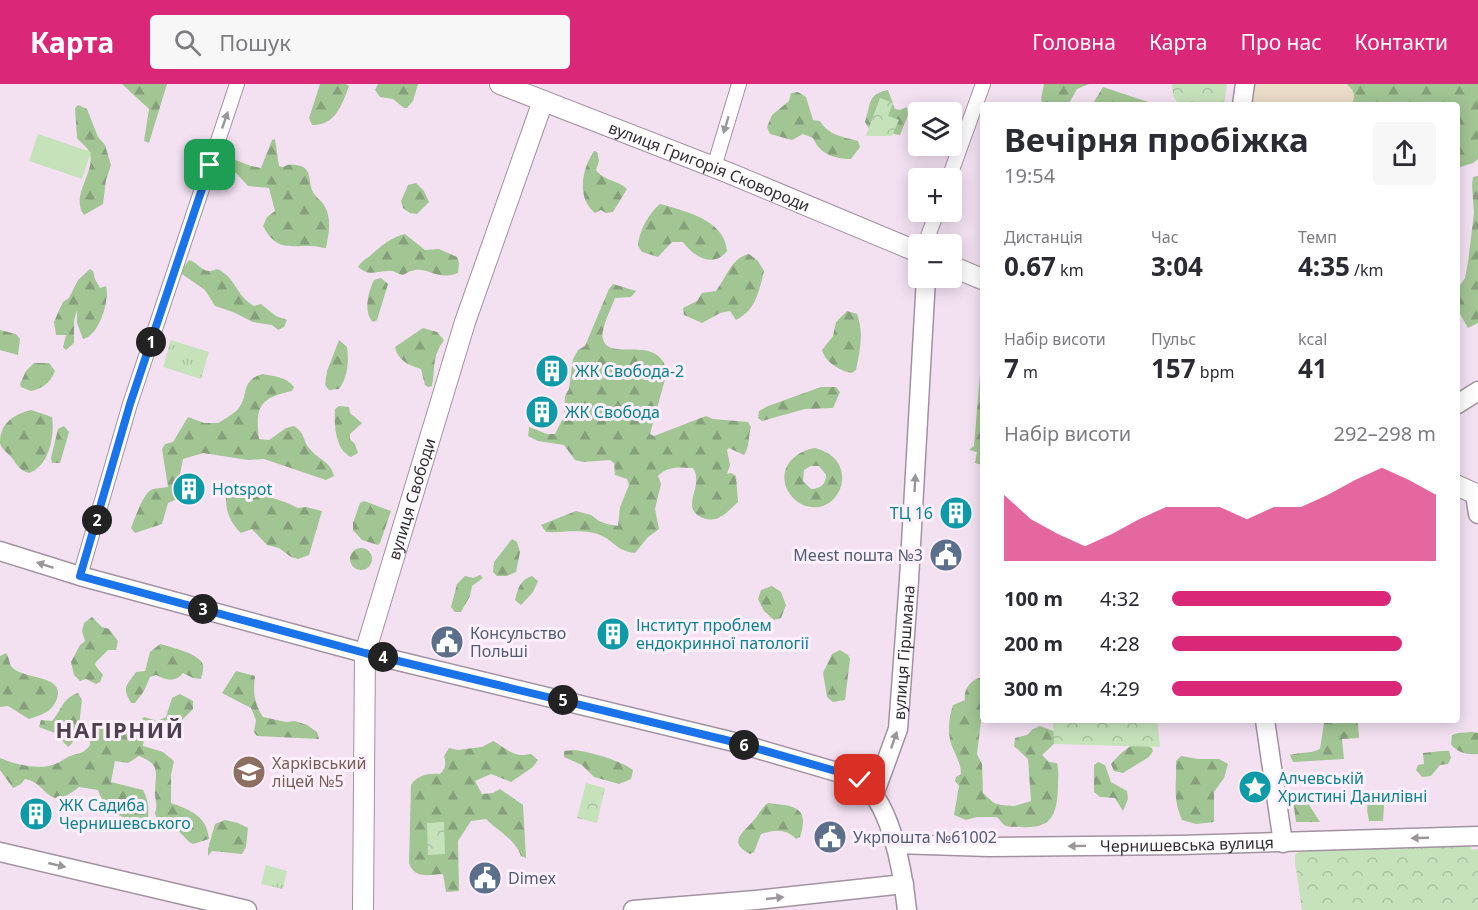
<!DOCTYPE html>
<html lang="uk">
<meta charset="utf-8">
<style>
:root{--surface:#fff;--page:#f7f7f7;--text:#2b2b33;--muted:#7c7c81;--accent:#db2777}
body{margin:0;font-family:"Noto Sans",sans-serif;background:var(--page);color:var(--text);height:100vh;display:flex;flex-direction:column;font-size:22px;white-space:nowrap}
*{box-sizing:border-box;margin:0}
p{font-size:20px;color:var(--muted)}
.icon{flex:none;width:33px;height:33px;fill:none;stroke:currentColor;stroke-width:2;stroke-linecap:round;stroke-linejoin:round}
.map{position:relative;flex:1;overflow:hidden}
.details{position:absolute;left:980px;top:18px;width:480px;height:621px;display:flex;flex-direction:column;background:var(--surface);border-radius:6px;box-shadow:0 3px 15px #0003}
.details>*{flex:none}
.fabs{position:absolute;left:908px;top:18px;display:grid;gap:12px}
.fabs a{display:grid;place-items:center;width:54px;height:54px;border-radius:6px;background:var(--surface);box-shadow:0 3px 15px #0003;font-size:30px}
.pin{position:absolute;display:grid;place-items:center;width:51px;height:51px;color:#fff;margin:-26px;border-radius:12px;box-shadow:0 3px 9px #0006}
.km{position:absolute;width:30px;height:30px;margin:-15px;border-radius:50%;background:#222;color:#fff;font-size:16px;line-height:30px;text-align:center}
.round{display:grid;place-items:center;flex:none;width:63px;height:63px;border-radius:6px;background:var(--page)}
.headline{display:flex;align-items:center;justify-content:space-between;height:102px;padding:0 24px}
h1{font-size:33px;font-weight:700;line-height:45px}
.figures{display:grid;grid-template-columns:repeat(3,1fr);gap:9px;height:102px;padding:6px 24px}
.figures div{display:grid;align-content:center}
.figures b{font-size:26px;font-weight:700}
.figures small{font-size:16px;font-weight:400}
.figures p{font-size:16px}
.chart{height:168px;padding:12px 24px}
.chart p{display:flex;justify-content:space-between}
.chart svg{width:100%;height:108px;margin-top:6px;fill:var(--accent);opacity:.7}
ul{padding:0 24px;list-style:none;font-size:20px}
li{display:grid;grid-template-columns:96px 72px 1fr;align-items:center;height:45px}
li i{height:15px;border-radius:8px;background:var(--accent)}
header{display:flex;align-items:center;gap:36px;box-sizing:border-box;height:84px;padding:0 30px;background:var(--accent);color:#fff}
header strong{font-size:28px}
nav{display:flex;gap:33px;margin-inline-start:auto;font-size:21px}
.search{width:420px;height:54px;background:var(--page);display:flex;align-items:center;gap:15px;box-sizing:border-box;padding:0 21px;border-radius:6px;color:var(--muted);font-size:22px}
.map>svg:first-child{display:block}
.medical{fill:#ebdbc9}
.grass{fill:url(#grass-tufts)}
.forest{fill:url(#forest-firs);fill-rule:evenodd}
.park{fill:url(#park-crowns)}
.pitch{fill:#c6e2bb}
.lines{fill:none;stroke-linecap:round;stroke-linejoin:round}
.minor-casing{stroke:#a292a1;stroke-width:16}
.tertiary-casing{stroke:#a292a1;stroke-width:21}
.secondary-casing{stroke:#a292a1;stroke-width:22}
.minor{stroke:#fff;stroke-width:14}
.tertiary{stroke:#fff;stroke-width:18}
.secondary{stroke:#fff;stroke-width:20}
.oneway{fill:#9a969a}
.route-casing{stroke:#fff;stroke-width:12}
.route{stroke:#1a73e8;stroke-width:8}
.labels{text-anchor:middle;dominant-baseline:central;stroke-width:6;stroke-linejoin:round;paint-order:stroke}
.street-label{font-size:16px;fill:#352e34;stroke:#feeffd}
.culture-label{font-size:16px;fill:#0d838f;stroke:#feeffd;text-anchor:start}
.service-label{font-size:16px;fill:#4e5e75;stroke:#feeffd;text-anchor:start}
.education-label{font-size:16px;fill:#785e54;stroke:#feeffd;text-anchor:start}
.district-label{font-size:22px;font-weight:bold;letter-spacing:1.5px;fill:#4f404e;stroke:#feeffd}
</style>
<header>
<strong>Карта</strong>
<div class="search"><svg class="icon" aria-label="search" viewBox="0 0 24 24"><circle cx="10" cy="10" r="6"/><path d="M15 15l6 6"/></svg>Пошук</div>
<nav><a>Головна</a><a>Карта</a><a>Про нас</a><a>Контакти</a></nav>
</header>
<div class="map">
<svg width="1478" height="826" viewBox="0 0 1478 826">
<defs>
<pattern id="grass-tufts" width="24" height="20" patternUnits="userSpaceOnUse" patternTransform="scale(1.5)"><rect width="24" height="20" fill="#c6e2bb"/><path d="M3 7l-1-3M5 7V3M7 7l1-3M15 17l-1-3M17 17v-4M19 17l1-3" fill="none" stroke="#abc2a1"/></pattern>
<pattern id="forest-firs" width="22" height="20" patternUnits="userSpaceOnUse" patternTransform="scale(1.5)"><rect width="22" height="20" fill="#a2c594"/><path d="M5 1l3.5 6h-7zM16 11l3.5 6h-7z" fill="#85a07a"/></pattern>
<pattern id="park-crowns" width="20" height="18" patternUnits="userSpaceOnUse" patternTransform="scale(1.5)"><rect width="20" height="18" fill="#c6e2bb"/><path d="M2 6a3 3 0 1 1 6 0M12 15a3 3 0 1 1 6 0" fill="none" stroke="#abc2a1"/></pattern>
</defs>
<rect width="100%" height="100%" fill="#f3e1f2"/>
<path class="medical" d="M1251,0H1358L1357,21H1247Z"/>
<path class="grass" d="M171,256L209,268L201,295L163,283Z
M266,781L287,787L283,805L261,800Z"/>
<path class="forest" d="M122,0H167L149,59L144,57L149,25Z
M320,0H346L349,2C342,21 335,42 312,41L309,34Z
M378,0H418L413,17L407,24H404L393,15L380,13L375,6Z
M1044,0H1089L1077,5L1068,21H1043L1041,15Z
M1347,0H1478V75L1473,79L1457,84L1456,21H1351C1356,12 1355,8 1347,0Z
M1103,3L1157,21H1092Z
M888,6L895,25L900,26L907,23L908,31L900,51L894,50L887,43L871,48L865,38C871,20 867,10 888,6Z
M798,8L806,13L813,36L820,37C828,51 843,53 858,57L860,63L851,75C834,75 820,70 813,54L803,50L792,56L770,50L767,43L772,31L789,17L791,9Z
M78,21L87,25L98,53L105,61L111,81L106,96L103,120L84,131C69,111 98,86 89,67C87,63 80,58 77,54L75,24Z
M275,55L279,82L283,83C288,80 290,80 296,81C312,83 308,94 312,106C315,113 320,115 324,121C332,134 329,149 326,164C321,164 317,162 312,162C289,161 277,168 263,142L267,133L275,127L269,104L248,102L236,89L222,92L218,87L230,74L251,82L261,84L272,56Z
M594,67L597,68L599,77L596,86C604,97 618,96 627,105L613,128L606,129L601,126L595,129C576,114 582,85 594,67Z
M1478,92V239L1468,244L1457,225L1456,207L1465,194L1468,178L1474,129L1472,101L1473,93Z
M416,99L424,107L429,118L417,130L410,129L403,124L401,117L408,101Z
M660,120C685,127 725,136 727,167C713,185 693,172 683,158H672L658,173L642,168L638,162C639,147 649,129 660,120Z
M405,150L425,166L439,165L457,173L459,179L458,189C432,199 427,176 403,191C397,190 394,186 388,187C375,187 370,193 358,183C362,176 367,175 372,170C384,160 390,154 405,150Z
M749,170L758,177L764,187C759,207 756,226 736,236L730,227L720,229L702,239L684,231L683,224L697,217L702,209L716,207C726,194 732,173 749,170Z
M189,176C200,179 203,192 217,185C236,193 235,211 254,222L261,220L276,232L287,236L284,243L278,246L272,241L253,238L233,228L215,222L205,206L182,190L184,183Z
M90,185L93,187L95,195L100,204L106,202C110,216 99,252 83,255L77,239V226L74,237V259L66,266L63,263L66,251H56L54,238L60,224L63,218L69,214L78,196Z
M381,194L388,200L377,236L373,238C363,228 368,208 374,196Z
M613,200L636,207L631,213L615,214C612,223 600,246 603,255C609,279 659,248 667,288L650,350L654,352L706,332L713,335L748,338L751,343C748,352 750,363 744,371L729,364L727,366L730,381L727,390L731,389L736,392L738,418C727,428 718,440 703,434C678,424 705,403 693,384C680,383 667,382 658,392L661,400L655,425L659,445L648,453L635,469C615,466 617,459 602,452C585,444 564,449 546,448L541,441L576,427L591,431L599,437L607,440L618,442L620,423L629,401L627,395L615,391L614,379L610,376L583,378L575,376L564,361L538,357L528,352L529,343L547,350H555L564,332L565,312L569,305L573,275L578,266L585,262L609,205Z
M847,227L857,230C864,248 860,267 856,286L852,289C840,287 825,278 822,266L833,252L836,238Z
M423,244L437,248L444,256C431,275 436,282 432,302L428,303L425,301L421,285C409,281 398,277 395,263Z
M0,246L16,250L20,255L18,271L0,266Z
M339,256L347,263C349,277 348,293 339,305L329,306L325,301L327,287Z
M982,266V381L975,379L977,368L969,366L974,362Z
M34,279H49L55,287C51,298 42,305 31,307L21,303L20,300L26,287Z
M262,290C273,292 287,293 294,303L292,307C260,314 255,322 259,355L269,356L286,344L294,342C306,350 302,357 311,366C320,377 330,377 334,392L326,396L264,375L248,376L203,369L183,375L175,416L168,419L162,440L135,449L131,444C135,435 143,408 153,405C157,404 163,404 168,403L162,365L165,360L173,358L188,333L204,339H218C222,337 236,328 238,325C250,311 239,298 262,290Z
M821,303H836L840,308L833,324L805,325L762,337L758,334L759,327L768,322Z
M339,322L349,323L350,329L362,339L350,350V355L355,360L358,369L351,373C335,366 334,340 335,325Z
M31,326L52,333C55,351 49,383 29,389C20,387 17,381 12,374C9,370 1,365 0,359C0,338 15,330 31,326Z
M64,342L69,348L60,379H52L51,374L58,345Z
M815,364C864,376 839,438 801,420C794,416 789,410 786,403C779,382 796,367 815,364ZM811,382H819L826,391C826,400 820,405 811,405L803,397L804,386Z
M260,410L285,418L298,424L306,423L322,427L309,471L298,475L291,473L279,464L267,461L252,445L241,449C231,440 225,427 226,412L242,414Z
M364,417L391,427L380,459L378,461L362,456L353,446V439L360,419Z
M512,455L517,458L520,468L516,488L507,492H497L493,488L494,478Z
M350 475a11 11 0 1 1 22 0a11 11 0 1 1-22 0Z
M480,491L483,494L472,502L470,512L461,528H455L451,523L457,500L465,492L473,494Z
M532,492L538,497L533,508L521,521L515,516C518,504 520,496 532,492Z
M772,502L781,508L786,521L781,534L774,536L764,527L758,515L761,506Z
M92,533L102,543L109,545L118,557L116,566H108L96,578L95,581L103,591L100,598L96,600L86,595L80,597L74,591L71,578L80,561L85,557L82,547L84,539Z
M160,560C170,563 201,570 203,581C204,585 202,590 201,595L193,594L183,589C175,599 166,596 156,591L150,593L144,607L135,619H131C121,602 127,602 136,588L145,587L150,568Z
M840,566L848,571L850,575L845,616L833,618L827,613L823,589L832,570Z
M6,569C9,573 9,578 11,582C22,597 68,589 56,617C51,629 40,631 29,635L8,622L0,623V572Z
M236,587L255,592C253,609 254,619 263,633L286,638L295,637L307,641L317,648L319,655L257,652L254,648L256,636L251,624L222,609Z
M982,593V629L977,670L982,680L983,709L994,719L1001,721L1014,722L1031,717L1028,675L1014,662L1015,654L1027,651L1033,645L1040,642L1056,648L1057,657L1042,671L1049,678L1057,679C1059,688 1058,694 1058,703C1057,731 1052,745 1021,743C1005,742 1007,745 997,733H977L966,736L954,731L959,702L955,697L956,693L961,690C961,677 953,668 950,656C948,645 949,632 953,621L965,616C963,605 971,596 982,593Z
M78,609L82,616C80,629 80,655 68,663L55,649L39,643L41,636L52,637C62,626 62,614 78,609Z
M180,610L193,617V625L176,642C166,643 150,641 142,635L144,633L157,637L166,633L172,614Z
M1327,636H1354L1358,640L1359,654L1342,655L1344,675L1293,678L1290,671C1300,668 1310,670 1320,665L1324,639Z
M102,640L138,649L144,655L143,662L163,668L174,677L171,691V719C190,726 207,732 209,755L193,760C186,757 184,751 178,747C165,739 160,747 155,729C158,721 155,717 155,709C155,689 162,681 139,672L128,679L115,677L111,698L143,706C148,715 149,724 148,734C127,741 104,726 98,706L79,703C46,730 49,699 25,695L21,700L13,704L0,686V674C14,680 38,686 52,681C59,679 64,675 70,672C79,669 84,670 90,661C90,650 90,643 102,640Z
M1472,648L1478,649V670C1468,671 1457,669 1451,660L1452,651L1458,649Z
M493,657C508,665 513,674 531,670L538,676L533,683L511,698L491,690L475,697L482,710L493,709L500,705L523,721L526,774L521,772C514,754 499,748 486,735L471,737L458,757L459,807L446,808L443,790C429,791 414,795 409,779L411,701C417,691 429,689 440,690C446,684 446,680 444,672L449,664L458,666L482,663Z
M1140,659L1152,664L1153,667L1149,673L1123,689L1114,687L1111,680C1118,672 1129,660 1140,659Z
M574,666C590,668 620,676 633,686L631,695L619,700L594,693L582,681L564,673V667Z
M1442,667H1449L1451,674L1448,680L1440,681L1431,692L1422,693L1416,686L1418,681L1424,680L1423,669Z
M1181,672L1198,675H1219L1228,680L1224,694L1214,708V738L1196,740L1182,736C1172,713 1177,701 1176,677Z
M1098,678L1105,681L1111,698L1127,707L1128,715L1123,727L1115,714L1100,713L1094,708V681Z
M1294,707L1308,719L1320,738H1296L1292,708Z
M1369,710L1380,714L1384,722L1383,737H1369L1367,726Z
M768,719C794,722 810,722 800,753L796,755C785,744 775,746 761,750L754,768L750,770C727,758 743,749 753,737C759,731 761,724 768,719Z
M225,736L238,739L248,744L246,763L242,770L212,767L208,772V765L215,740Z"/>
<path class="park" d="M1172,0H1227L1224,21H1179L1173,12Z
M880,14L893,19L888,32L899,36L892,52H866Z
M1009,636H1157L1160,663L1054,660L1053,637Z
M586,699L605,704L597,739L577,734Z
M444,738L445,770L428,771L427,739Z
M1469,760L1472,766L1478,765V826H1302L1295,778V771L1299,767Z"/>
<path class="pitch" d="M38,50L91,68L82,95L29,77Z"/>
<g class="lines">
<g class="minor-casing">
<path id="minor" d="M714,83L739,0
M949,94L983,0
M925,160L937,128
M80,492L130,320L237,0"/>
</g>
<g class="tertiary-casing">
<g id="tertiary">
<path d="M1242,21L1245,0"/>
<path d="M1456,321L1478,307"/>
<path d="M1475,410L1478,430"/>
<path d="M0,467L80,492L357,567L734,658L854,693C891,711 903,789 907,826"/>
<path d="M1265,636L1283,759"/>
<path id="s1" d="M874,711L898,645L909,496L926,194"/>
<path id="s2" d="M896,760L989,763L1181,761L1478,752"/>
<path d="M0,768L247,826"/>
<path d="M633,826L756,816L904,800"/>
</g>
</g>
<g class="secondary-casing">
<g id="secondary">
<path id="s3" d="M500,0L729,89L918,168"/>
<path d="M951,182L982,195"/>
<path d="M1456,401L1478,411"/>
<path id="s4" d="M363,826L365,569L465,238L543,17"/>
</g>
</g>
<use href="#minor" class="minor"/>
<use href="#tertiary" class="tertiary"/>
<use href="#secondary" class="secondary"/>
</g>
<defs><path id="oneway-solid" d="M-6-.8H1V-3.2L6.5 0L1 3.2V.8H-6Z" transform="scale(1.5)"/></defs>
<g class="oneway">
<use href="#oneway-solid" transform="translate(225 36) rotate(-71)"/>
<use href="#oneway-solid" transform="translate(726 41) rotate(107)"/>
<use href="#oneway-solid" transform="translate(915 399) rotate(-87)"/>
<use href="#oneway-solid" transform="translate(45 481) rotate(-162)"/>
<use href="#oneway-solid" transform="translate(894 656) rotate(-71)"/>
<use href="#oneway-solid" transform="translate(1420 754) rotate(178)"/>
<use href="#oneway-solid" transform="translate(1077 762) rotate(179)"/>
<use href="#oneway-solid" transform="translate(57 781) rotate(13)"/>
<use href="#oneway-solid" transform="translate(775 814) rotate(-6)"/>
</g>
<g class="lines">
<g class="route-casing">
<path id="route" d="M210,81L130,320L80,492L365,569L734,658L839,688L860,696"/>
</g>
<use href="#route" class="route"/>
</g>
<defs>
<g id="building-disc" transform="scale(1.725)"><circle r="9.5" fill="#0f9aa8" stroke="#feeffd"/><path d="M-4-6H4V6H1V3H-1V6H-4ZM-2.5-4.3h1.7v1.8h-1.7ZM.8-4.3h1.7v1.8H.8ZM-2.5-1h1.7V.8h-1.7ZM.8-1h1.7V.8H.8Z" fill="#fff"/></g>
<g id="civic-disc" transform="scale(1.725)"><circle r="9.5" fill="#5c6f8a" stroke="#feeffd"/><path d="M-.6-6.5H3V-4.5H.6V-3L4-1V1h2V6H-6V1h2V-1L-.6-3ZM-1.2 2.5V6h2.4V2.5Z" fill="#fff"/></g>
<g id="school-disc" transform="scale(1.725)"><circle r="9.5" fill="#8d6e63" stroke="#feeffd"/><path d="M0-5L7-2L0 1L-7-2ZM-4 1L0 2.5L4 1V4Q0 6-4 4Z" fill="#fff"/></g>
<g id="sight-disc" transform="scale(1.725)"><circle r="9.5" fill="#0f9aa8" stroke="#feeffd"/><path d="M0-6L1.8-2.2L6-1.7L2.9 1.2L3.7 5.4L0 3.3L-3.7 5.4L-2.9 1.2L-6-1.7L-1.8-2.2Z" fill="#fff"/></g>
</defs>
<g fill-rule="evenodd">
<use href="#building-disc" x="552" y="287"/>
<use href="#building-disc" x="542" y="328"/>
<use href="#building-disc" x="189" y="405"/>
<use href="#building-disc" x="956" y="429"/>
<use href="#civic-disc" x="946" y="471"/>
<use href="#building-disc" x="613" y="550"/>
<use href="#civic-disc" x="447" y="558"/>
<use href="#school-disc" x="249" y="688"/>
<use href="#sight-disc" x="1255" y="703"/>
<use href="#building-disc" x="36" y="730"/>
<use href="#civic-disc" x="830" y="753"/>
<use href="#civic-disc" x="485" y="794"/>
</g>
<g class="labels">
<g class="street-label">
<text stroke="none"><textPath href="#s3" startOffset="225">вулиця Григорія Сковороди</textPath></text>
<text stroke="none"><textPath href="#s4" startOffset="418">вулиця Свободи</textPath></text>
<text stroke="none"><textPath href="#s1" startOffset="147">вулиця Гіршмана</textPath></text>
<text stroke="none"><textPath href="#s2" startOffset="291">Чернишевська вулиця</textPath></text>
</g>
<g class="culture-label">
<text x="575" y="287">ЖК Свобода-2</text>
<text x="565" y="328">ЖК Свобода</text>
<text x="212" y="405">Hotspot</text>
<text x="933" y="429" text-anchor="end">ТЦ 16</text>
<text x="636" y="541">Інститут проблем<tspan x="636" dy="18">ендокринної патології</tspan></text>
<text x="1278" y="694">Алчевській<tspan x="1278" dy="18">Христині Данилівні</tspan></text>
<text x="59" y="721">ЖК Садиба<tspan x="59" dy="18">Чернишевського</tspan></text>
</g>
<g class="service-label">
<text x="923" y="471" text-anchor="end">Meest пошта №3</text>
<text x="470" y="549">Консульство<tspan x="470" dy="18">Польші</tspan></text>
<text x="853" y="753">Укрпошта №61002</text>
<text x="508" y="794">Dimex</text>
</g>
<g class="education-label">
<text x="272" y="679">Харківський<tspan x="272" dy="18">ліцей №5</tspan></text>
</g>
<g class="district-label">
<text x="120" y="645">НАГІРНИЙ</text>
</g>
</g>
</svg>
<div class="fabs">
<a><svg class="icon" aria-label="layers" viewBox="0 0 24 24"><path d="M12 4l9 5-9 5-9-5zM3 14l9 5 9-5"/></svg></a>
<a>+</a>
<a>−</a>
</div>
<div class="pin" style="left:210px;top:81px;background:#1e9e55"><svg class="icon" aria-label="arrive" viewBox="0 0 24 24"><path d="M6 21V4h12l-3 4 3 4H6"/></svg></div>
<div class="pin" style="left:860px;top:696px;background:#d93025"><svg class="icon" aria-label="check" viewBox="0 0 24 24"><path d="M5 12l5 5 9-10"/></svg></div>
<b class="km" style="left:151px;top:258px">1</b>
<b class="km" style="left:97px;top:436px">2</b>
<b class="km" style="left:203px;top:525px">3</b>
<b class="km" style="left:383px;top:573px">4</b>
<b class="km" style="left:563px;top:616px">5</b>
<b class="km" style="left:744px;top:661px">6</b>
<section class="details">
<div class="headline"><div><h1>Вечірня пробіжка</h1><p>19:54</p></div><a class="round"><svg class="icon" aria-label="share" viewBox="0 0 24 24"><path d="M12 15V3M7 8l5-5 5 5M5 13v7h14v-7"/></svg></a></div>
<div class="figures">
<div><p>Дистанція</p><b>0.67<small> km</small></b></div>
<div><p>Час</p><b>3:04</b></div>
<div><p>Темп</p><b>4:35<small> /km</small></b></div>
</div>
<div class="figures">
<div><p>Набір висоти</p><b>7<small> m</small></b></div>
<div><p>Пульс</p><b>157<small> bpm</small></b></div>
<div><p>kcal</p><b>41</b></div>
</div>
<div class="chart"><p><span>Набір висоти</span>292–298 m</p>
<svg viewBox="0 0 160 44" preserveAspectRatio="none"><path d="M0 44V17L10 27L20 33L30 38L40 33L50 27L60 22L70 22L80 22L90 27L100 22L110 22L120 17L130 11L140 6L150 11L160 17V44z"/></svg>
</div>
<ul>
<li><b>100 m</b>4:32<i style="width:83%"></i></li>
<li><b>200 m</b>4:28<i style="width:87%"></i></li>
<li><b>300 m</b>4:29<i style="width:87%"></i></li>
</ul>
</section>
</div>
